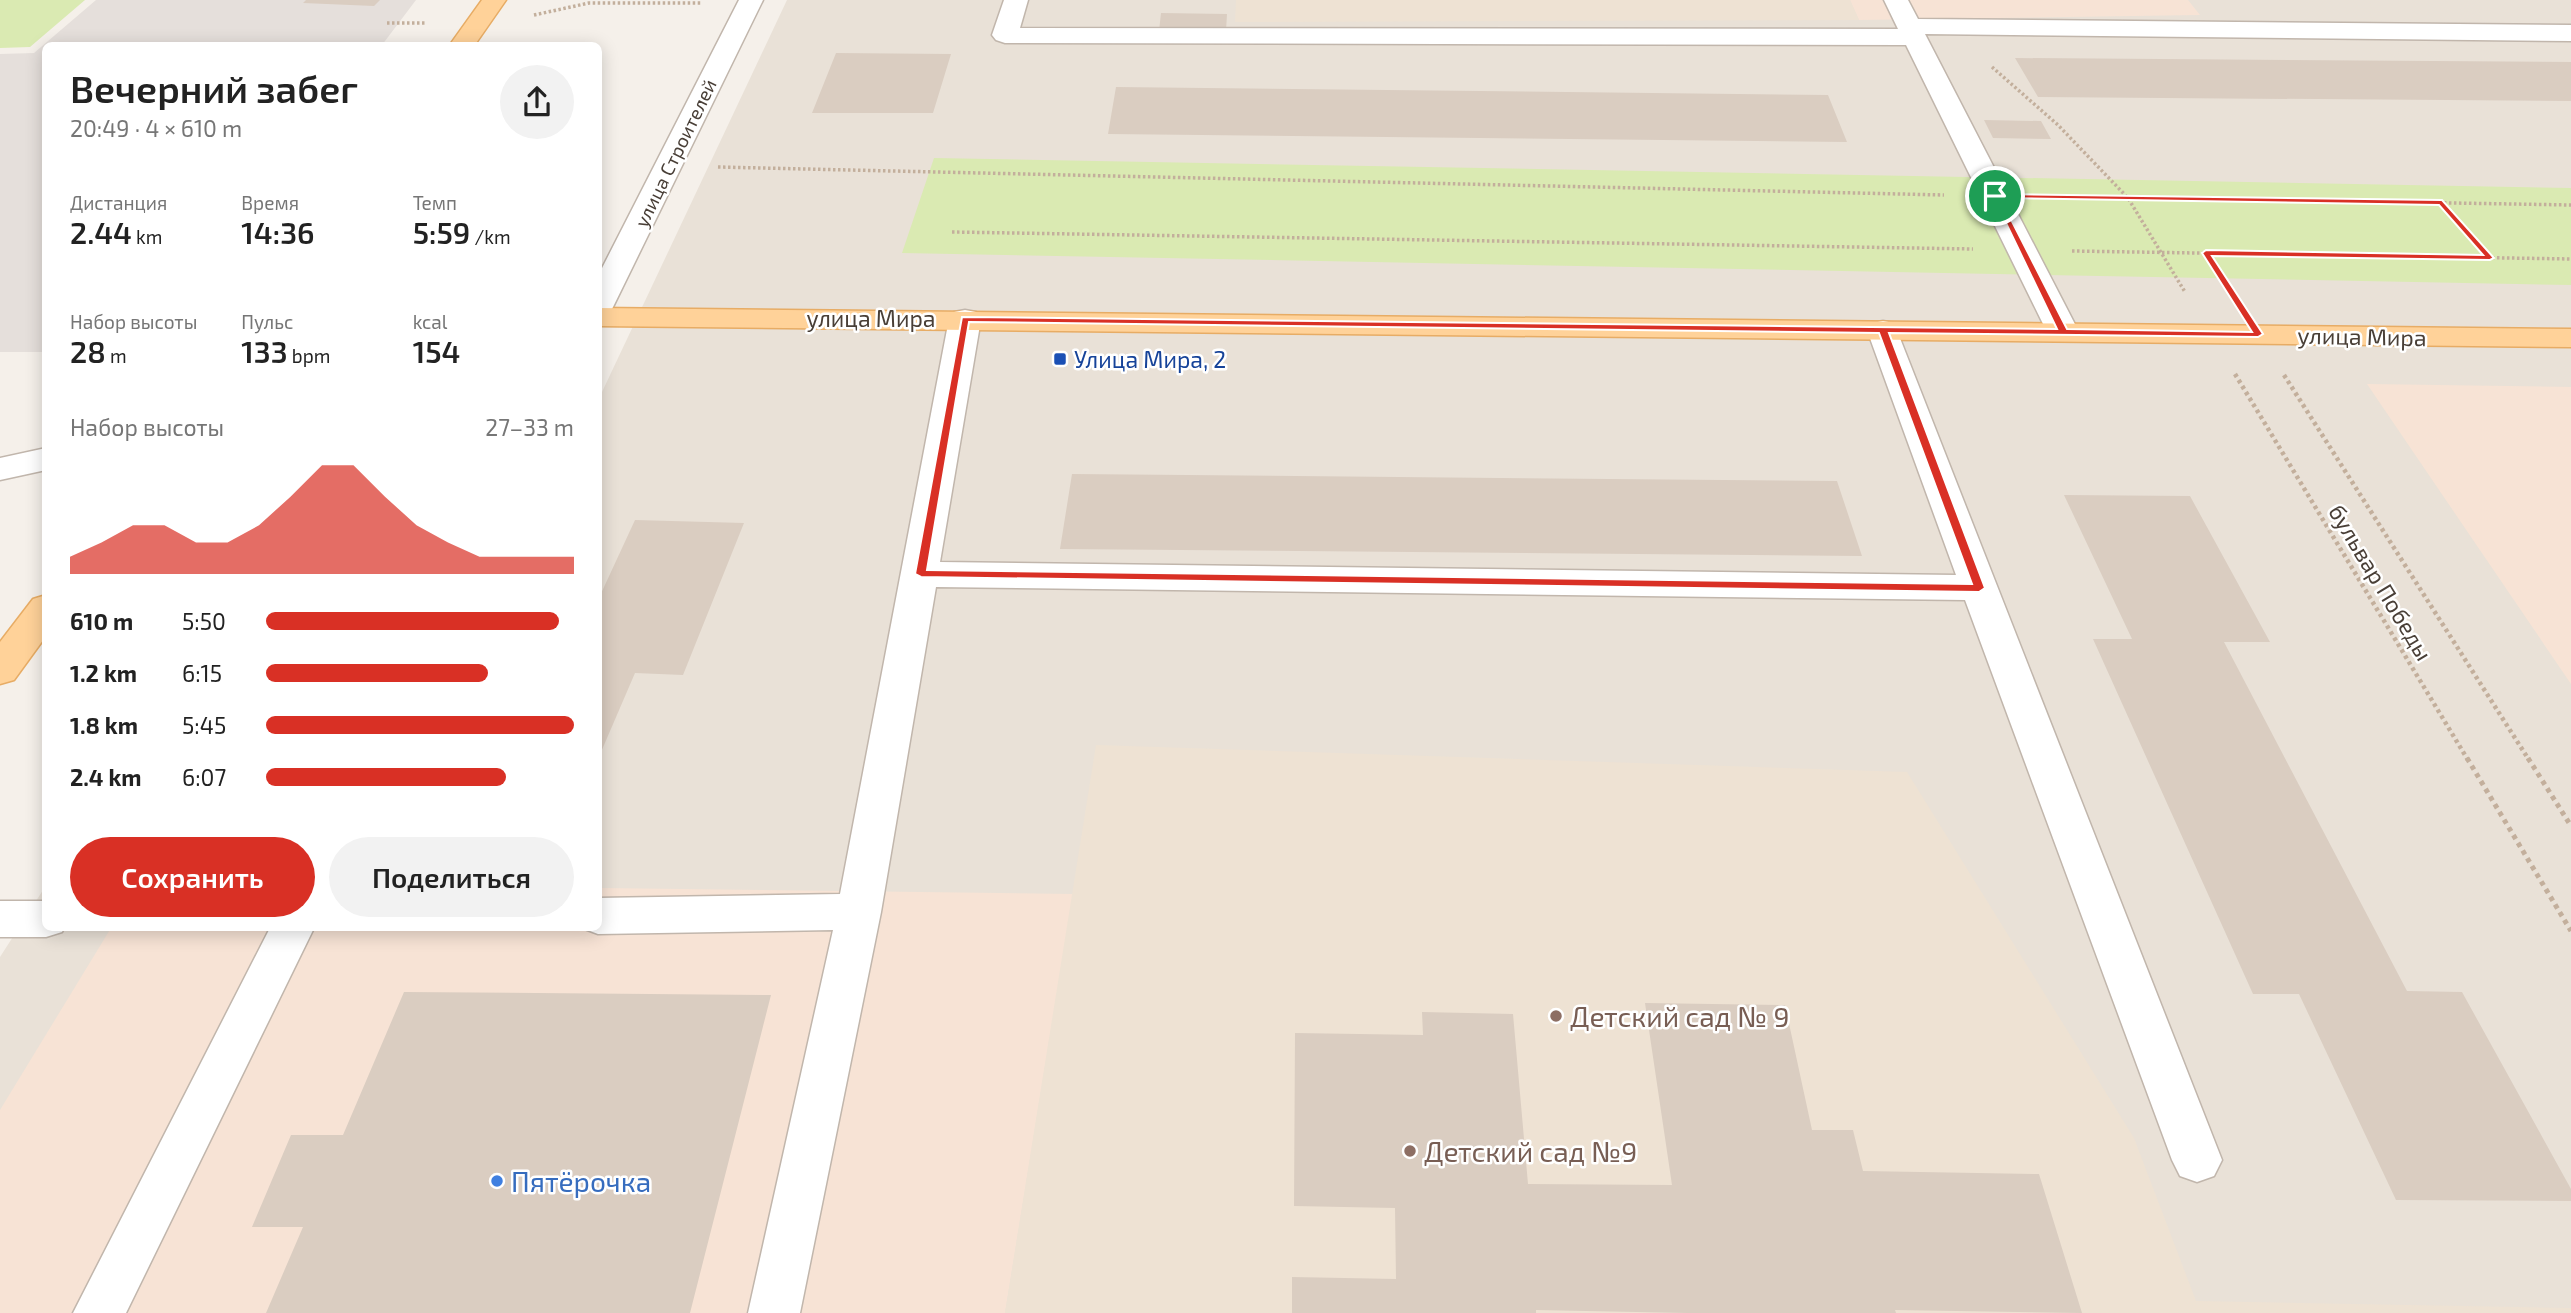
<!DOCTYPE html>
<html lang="ru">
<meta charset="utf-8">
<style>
:root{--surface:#fff;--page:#f2f2f2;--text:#222;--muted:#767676;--accent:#d93025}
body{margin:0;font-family:"Exo 2",sans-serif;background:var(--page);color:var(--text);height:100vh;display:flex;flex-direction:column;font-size:26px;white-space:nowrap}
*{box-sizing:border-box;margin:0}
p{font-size:23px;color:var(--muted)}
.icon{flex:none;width:38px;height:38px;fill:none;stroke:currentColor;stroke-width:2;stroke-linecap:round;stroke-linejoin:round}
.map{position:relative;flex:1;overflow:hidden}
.details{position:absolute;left:42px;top:42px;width:560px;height:889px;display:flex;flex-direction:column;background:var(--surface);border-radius:10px;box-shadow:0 4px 18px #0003}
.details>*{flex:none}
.pin{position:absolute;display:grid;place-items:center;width:60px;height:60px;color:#fff;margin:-30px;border:4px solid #fff;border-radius:50%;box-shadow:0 2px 7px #0007}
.round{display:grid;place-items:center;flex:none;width:74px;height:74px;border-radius:37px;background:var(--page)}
.summary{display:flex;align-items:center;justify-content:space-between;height:119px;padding:0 28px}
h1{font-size:38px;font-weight:600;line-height:52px}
.stats{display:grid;grid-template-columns:repeat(3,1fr);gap:10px;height:119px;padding:7px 28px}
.stats div{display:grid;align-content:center}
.stats b{font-size:30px;font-weight:600}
.stats small{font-size:19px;font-weight:400}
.stats p{font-size:19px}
.chart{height:196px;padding:14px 28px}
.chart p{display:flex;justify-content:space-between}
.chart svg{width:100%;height:126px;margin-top:7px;fill:var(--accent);opacity:.7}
.cta{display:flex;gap:14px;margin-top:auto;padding:14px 28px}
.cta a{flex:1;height:80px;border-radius:42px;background:var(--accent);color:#fff;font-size:28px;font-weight:600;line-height:80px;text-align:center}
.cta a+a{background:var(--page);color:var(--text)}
ul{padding:0 28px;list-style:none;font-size:23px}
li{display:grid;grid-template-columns:112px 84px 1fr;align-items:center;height:52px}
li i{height:18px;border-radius:9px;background:var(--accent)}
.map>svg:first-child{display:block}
.residential{fill:#e9e1d7}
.commercial{fill:#f7e3d5}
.industrial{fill:#e5dfdb}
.education{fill:#eee2d3}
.green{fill:#daeab2}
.building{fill:#dacdc1}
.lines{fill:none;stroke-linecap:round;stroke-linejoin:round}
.minor-casing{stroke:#c1b6ac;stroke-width:3}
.major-casing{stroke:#e7ac65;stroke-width:3}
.path-far2{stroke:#c3af9c;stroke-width:3.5;stroke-dasharray:2.5 2.5;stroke-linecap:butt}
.path-far1{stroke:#c3af9c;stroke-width:4.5;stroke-dasharray:3.5 3.5;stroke-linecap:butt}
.path{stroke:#c3af9c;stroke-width:5;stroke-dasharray:4.5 4.5;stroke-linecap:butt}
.minor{fill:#fff;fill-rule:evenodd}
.major{fill:#ffd299;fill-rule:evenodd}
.route{fill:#d93025;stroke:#fff;stroke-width:2;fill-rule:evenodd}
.transit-dot{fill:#1a4fb4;stroke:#fff;stroke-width:2.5}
.education-dot{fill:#8d6e63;stroke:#fff;stroke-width:2.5}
.shop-dot{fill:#3f7fe0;stroke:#fff;stroke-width:2.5}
.labels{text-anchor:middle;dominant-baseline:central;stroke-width:5;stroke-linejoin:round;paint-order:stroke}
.far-street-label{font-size:19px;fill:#493f37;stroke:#fff}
.street-label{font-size:23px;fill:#493f37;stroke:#fff}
.transit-label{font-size:23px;fill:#164399;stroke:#fff;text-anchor:start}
.near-education-label{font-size:28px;fill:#785e54;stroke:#fff;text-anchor:start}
.near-shop-label{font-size:28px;fill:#366cbe;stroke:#fff;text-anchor:start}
</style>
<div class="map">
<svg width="2571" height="1313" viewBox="0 0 2571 1313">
<rect width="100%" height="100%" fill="#f5f0ea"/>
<path class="residential" d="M787,0H2571V1313H0V957L45,887L46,928H598L599,394L602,392Z"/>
<path class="commercial" d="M1850,0H2188L2200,15L1859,20Z
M2367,384L2571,387V684Z
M599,888L1073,894L1005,1313H0V1110L111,928H598Z"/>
<path class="industrial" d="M96,0H416L382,45L46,46L45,352H0V54L34,53Z"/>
<path class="education" d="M1236,0H1850L1859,20L1235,22Z
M1096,745L1907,772L2134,1138L2196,1301L2571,1308V1313H1005Z"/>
<path class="green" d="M0,0H85L30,47L0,48Z
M934,158L2571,188V285L902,253Z"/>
<path class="building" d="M306,0H380L374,6L303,3Z
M1161,13L1227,14L1226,31H1159Z
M836,53L951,54L933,113H812Z
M2015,58L2571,62V101L2038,97Z
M1116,87L1828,95L1847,142L1108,134Z
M1984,120L2041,121L2051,139L1993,138Z
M1072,474L1837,481L1862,556L1060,549Z
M2064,495L2190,496L2270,642H2224L2407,991L2462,992L2571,1189V1201L2396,1200L2299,994H2253L2093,639H2132Z
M635,520L744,523L683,675L635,673L598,759V600Z
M404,992L771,995L690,1313H266L303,1227H252L291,1135H343Z
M1645,1003L1785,1005L1812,1130H1853L1863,1171L2039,1174L2082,1313L1895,1310L1896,1313H1687L1536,1310V1313H1292V1277L1396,1279L1395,1208L1294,1206L1295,1033L1423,1035L1422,1012L1513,1014L1528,1184L1672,1185Z"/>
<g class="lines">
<g class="minor-casing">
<path id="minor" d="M739,0H763L613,307L609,314L598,316V276Z
M1004,0H1028L1020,28L1898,29L1884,0H1908L1918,19L2571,25V41L1925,34L2079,332L2074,339L2063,341L2052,339L2047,332L1906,45L1005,43L996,40L992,35Z
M965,310L976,312L981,319L940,562L1956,575L1867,330L1872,323L1883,321L1894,323L2222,1160L2214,1176L2197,1182L2180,1176L2172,1160L1965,600L936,587L881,912L800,1313H748L833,930L598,934L582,928H598V898L840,894L949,319L954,312Z
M46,448V470L0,480V458Z
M0,901H46V928H64L62,932L46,937H0Z
M270,928H314L126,1313H73Z"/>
</g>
<g class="major-casing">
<path id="major" d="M482,0H506L474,46H449Z
M598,308L2571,329V347L598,326Z
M46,595V636L14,680L0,684V642L33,599Z"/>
</g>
<path class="path-far2" d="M534,15L589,3H702
M387,23H425
M1992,67L2058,125L2128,198L2185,292
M718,167L1944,195
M2044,196L2571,205
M2442,203L2489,257
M952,232L1973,249
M2072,251L2571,259
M2207,254L2232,293"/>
<path class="path-far1" d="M2235,374L2468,760
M2284,375L2529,760"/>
<path class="path" d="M2467,758L2571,931
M2528,758L2571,826"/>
<use href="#minor" class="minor"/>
<use href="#major" class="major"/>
</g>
<path class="route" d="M1992,194L2442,200L2494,258L2490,260L2212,256L2263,334L2258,337L1889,333L1985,588L1979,592L921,577L915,574L962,317L2057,329ZM2000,198L2439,205L2483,255L2206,250L2202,253L2252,332L2067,329ZM969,322L1879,333L1972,584L927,570Z"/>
<rect class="transit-dot" x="1053" y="352" width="14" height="14" rx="3.5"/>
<g class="education-dot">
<circle cx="1556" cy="1016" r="7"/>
<circle cx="1410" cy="1151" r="7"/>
</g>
<circle class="shop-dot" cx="497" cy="1181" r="7"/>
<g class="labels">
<g class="far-street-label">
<text transform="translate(675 153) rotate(-64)">улица Строителей</text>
</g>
<g class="street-label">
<text x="871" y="318">улица Мира</text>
<text transform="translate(2362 336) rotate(1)">улица Мира</text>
<text transform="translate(2381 582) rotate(59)">бульвар Победы</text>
</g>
<g class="transit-label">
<text x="1074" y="359">Улица Мира, 2</text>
</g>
<g class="near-education-label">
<text x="1570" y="1016">Детский сад № 9</text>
<text x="1424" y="1151">Детский сад №9</text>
</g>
<g class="near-shop-label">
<text x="511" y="1181">Пятёрочка</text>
</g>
</g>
</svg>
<div class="pin" style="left:1995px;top:196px;background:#1e9e55"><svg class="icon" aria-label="arrive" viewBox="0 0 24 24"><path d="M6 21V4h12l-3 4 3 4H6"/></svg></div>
<section class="details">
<div class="summary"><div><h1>Вечерний забег</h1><p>20:49 · 4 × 610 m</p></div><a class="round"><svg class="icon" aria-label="share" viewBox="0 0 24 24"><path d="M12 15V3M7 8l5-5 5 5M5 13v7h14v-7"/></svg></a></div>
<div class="stats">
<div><p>Дистанция</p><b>2.44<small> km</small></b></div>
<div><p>Время</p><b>14:36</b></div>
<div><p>Темп</p><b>5:59<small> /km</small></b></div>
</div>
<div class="stats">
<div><p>Набор высоты</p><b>28<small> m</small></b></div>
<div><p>Пульс</p><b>133<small> bpm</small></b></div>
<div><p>kcal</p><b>154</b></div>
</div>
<div class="chart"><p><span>Набор высоты</span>27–33 m</p>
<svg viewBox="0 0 160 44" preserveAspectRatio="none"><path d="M0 44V38L10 33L20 27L30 27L40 33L50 33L60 27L70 17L80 6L90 6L100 17L110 27L120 33L130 38L140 38L150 38L160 38V44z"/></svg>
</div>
<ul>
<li><b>610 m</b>5:50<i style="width:95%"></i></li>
<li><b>1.2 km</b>6:15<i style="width:72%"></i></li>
<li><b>1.8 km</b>5:45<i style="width:100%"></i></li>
<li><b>2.4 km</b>6:07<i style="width:78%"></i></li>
</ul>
<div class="cta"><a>Сохранить</a><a>Поделиться</a></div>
</section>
</div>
